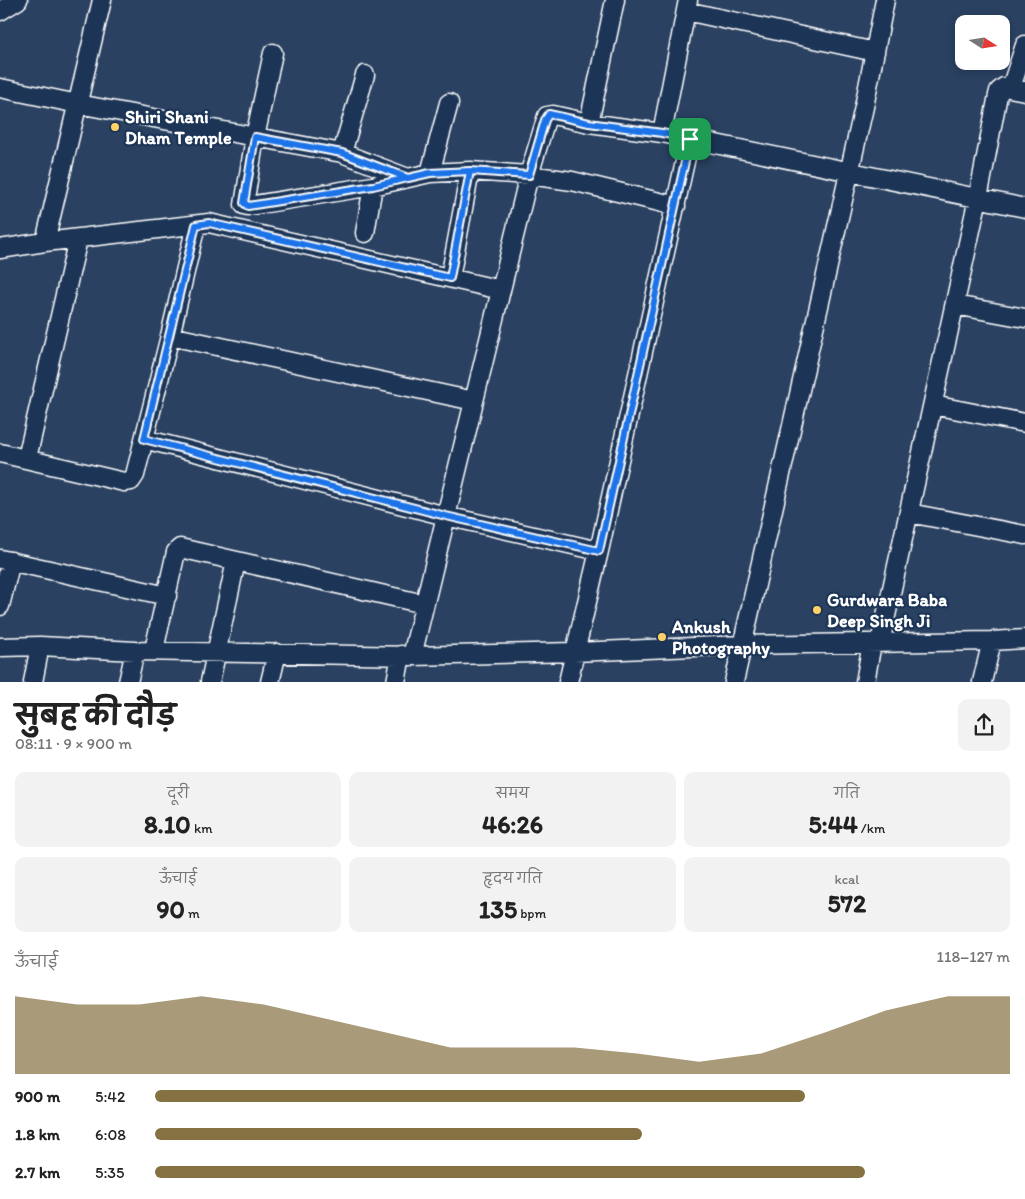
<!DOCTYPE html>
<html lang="hi">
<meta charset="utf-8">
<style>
:root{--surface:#fff;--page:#f2f2f2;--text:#222;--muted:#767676;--accent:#857141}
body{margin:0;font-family:Itim,"Playpen Sans Deva",sans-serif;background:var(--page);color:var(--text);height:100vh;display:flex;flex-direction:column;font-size:19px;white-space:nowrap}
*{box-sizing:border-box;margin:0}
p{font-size:16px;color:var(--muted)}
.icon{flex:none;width:28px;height:28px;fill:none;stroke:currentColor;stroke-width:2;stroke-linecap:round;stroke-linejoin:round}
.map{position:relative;height:682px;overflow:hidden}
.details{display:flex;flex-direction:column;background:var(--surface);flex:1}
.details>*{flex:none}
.needle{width:32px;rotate:102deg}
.fabs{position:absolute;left:955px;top:15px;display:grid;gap:10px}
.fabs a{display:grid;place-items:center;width:55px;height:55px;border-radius:10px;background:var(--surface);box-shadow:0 2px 8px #0003;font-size:25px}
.pin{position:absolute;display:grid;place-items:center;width:42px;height:42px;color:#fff;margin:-21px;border-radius:10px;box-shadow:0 2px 8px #0006}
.round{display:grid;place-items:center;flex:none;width:52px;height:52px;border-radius:10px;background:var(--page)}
.head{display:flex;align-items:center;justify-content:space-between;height:85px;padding:0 15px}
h1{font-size:28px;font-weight:700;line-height:38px}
.figures{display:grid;grid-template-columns:repeat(3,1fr);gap:8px;height:85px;padding:5px 15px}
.figures div{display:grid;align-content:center;border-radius:10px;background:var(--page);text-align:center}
.figures b{font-size:25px;font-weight:700}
.figures small{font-size:14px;font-weight:400}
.figures p{font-size:14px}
.chart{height:140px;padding:10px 15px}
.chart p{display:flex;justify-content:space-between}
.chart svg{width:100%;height:90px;margin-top:5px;fill:var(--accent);opacity:.7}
ul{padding:0 15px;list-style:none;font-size:16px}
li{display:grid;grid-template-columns:80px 60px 1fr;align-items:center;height:38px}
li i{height:12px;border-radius:6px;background:var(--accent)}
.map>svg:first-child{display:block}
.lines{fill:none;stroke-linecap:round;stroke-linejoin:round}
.minor-casing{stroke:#fff;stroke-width:21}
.minor{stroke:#1d3557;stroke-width:18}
.route-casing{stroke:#fff;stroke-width:10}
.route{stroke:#1a73e8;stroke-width:6}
.poi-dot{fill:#ffd166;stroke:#1d3557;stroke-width:2}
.labels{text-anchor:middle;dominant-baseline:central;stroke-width:4.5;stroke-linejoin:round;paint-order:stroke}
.poi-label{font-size:18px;font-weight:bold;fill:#fff;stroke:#1d3557;text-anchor:start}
</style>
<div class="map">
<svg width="1025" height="682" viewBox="0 0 1025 682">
<rect width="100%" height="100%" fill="#2a4161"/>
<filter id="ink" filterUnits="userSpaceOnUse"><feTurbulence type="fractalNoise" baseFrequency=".02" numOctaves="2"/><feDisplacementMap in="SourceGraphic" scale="10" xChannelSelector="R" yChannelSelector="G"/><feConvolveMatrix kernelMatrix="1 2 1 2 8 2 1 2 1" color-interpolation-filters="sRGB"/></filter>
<g filter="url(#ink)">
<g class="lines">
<g class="minor-casing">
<path id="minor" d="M0,11L18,0
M686,11L875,52
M273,53L255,137L244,205L248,206L373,186L408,178
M0,88L78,104L342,153L408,178L430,173L470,171L529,175L572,181L676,206
M1011,88L1025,45
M589,123L615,0
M662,133L688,0
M342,153L365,75
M430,173L449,103
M365,233L373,186
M45,242L102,0
M0,249L45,242L209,223L501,290
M450,278L470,171
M955,305L1025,318
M170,336L196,225
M933,405L1025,423
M144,439L446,516L599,551
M0,453L124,482L131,481L135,475L170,336L474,401
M27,458L78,239
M909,513L1025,535
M0,559L167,596
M0,606L11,561
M992,641L1025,639
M880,643L978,198L998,95L999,91L1004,87L1025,91
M0,647L40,646L135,651L412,656L575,652L742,645L992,641L982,682
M154,650L176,552L180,548L424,604
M412,656L529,175L547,116L553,115L589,123L662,133L1025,208
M33,682L40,646
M128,682L135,651
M210,682L236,561
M270,682L277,653
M396,682L401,655
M568,682L599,551L690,139
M734,682L864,107L885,0
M865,682L872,643"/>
</g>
<use href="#minor" class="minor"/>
</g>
</g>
<g class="lines" filter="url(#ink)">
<g class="route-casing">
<path id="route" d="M690,139L662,133L589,123L549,114L545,120L529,175L470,171L430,173L373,186L248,206L244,203L255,137L342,153L408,178L430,173L470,171L450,278L209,223L196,225L144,439L446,516L599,551L690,139"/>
</g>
<use href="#route" class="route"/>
</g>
<g class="poi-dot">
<circle cx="115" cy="127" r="5"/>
<circle cx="817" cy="610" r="5"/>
<circle cx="662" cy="637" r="5"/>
</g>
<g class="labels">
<g class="poi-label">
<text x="125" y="117">Shiri Shani<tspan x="125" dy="21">Dham Temple</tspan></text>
<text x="827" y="600">Gurdwara Baba<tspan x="827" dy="21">Deep Singh Ji</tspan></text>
<text x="672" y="627">Ankush<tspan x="672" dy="21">Photography</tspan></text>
</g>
</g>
</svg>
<div class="fabs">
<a><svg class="needle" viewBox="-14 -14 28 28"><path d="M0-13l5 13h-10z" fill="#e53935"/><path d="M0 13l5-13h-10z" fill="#767676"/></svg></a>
</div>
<div class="pin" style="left:690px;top:139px;background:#1e9e55"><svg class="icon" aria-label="arrive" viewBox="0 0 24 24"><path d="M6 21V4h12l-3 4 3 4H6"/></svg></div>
</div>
<section class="details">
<div class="head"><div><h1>सुबह की दौड़</h1><p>08:11 · 9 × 900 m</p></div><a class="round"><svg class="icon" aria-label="share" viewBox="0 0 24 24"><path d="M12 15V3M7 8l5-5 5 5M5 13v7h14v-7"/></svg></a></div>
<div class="figures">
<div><p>दूरी</p><b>8.10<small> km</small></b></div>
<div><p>समय</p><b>46:26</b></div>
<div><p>गति</p><b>5:44<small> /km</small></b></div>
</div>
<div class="figures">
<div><p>ऊँचाई</p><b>90<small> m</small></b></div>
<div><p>हृदय गति</p><b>135<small> bpm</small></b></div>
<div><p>kcal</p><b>572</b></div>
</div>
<div class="chart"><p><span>ऊँचाई</span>118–127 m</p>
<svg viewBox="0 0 160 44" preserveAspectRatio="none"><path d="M0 44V6L10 10L20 10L30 6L40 10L50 17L60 24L70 31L80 31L90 31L100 34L110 38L120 34L130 24L140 13L150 6L160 6V44z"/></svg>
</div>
<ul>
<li><b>900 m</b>5:42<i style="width:76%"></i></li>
<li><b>1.8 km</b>6:08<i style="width:57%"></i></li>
<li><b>2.7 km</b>5:35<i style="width:83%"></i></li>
</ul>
</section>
